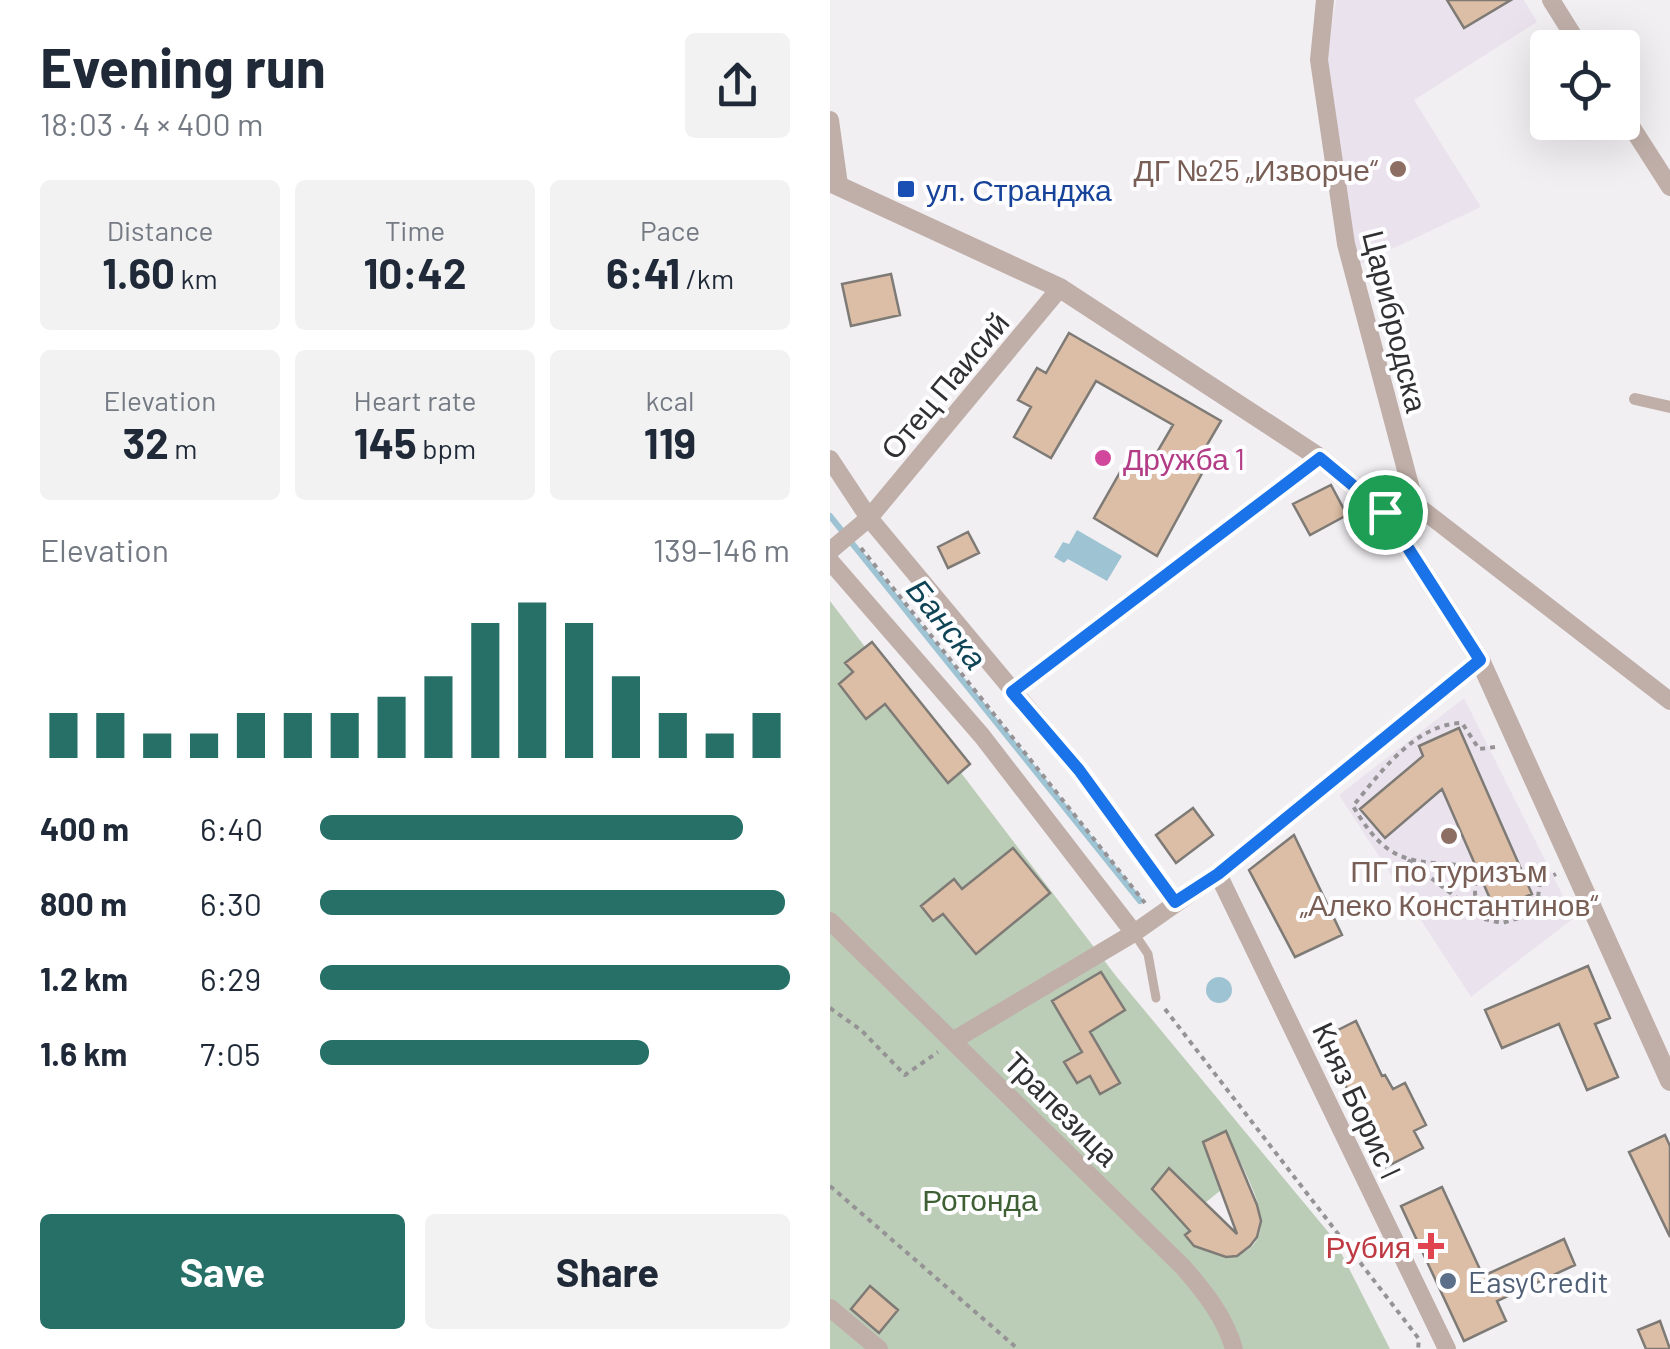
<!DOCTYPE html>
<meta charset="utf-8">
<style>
:root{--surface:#fff;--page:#f2f2f3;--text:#1f2937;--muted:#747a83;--accent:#277068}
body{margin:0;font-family:Barlow,sans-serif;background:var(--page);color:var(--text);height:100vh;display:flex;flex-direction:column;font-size:38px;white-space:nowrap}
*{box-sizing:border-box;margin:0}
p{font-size:32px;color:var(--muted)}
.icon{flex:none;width:55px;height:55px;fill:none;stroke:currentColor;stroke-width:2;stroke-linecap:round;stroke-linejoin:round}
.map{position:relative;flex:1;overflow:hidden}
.sheet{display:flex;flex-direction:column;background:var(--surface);width:830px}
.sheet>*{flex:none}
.fabs{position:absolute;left:700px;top:30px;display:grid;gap:20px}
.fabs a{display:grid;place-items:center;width:110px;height:110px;border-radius:10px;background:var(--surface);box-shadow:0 10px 40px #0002;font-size:50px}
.pin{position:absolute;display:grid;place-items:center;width:85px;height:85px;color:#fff;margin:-42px;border:5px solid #fff;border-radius:50%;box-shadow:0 2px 10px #0007}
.round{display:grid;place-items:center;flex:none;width:105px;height:105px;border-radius:10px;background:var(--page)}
.overview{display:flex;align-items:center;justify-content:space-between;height:170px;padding:0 40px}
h1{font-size:55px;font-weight:700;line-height:75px}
.figures{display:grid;grid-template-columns:repeat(3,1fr);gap:15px;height:170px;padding:10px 40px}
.figures div{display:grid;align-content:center;border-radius:10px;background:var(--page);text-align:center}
.figures b{font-size:42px;font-weight:700}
.figures small{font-size:28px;font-weight:400}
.figures p{font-size:28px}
.chart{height:280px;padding:20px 40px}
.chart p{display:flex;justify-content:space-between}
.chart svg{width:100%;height:180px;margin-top:10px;stroke:var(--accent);stroke-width:6}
.action{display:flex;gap:20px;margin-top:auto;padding:20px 40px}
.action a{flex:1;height:115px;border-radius:10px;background:var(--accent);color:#fff;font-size:40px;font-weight:700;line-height:115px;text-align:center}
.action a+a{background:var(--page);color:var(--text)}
ul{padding:0 40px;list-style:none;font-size:32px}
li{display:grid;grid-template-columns:160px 120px 1fr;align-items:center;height:75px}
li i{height:25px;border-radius:12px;background:var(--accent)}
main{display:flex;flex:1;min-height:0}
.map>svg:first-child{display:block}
.built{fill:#eae2ed}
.green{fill:#bccdb7;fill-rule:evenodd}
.water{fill:#9ec4d4}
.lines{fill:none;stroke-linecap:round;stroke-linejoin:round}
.stream{stroke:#9ec4d4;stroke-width:6}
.building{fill:#dcbea6;stroke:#7e7a76;stroke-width:2.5}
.path{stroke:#959395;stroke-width:4;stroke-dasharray:5 5;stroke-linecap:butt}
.service{stroke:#c0afa9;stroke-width:9}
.pedestrian{stroke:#c0afa9;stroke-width:12}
.minor{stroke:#c0afa9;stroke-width:18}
.tertiary{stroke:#c0afa9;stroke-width:20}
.route-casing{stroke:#fff;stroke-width:20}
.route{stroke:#1a73e8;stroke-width:12}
.education-dot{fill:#8d6e63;stroke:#fefdff;stroke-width:4}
.transit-dot{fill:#1a4fb4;stroke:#fefdff;stroke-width:4}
.hotel-dot{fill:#d1479c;stroke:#fefdff;stroke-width:4}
.health-dot{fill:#e0444e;stroke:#fefdff;stroke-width:4}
.service-dot{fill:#5c6f8a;stroke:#fefdff;stroke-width:4}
.labels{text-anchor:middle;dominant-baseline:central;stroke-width:8;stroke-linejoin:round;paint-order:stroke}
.education-label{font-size:30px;fill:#785e54;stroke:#fefdff;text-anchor:end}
.transit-label{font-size:30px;fill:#164399;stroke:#fefdff;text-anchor:start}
.street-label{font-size:30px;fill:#313031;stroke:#fefdff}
.hotel-label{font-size:30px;fill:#b23c85;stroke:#fefdff;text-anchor:start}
.park-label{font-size:30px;fill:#3f6035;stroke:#fefdff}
.health-label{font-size:30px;fill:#be3a42;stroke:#fefdff;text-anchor:end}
.service-label{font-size:30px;fill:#4e5e75;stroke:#fefdff;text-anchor:start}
.water-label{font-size:32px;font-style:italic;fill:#0e4456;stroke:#fefdff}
</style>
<main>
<section class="sheet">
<div class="overview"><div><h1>Evening run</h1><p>18:03 · 4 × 400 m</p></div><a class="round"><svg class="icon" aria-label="share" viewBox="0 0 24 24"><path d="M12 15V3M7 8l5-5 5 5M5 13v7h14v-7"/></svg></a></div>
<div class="figures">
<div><p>Distance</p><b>1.60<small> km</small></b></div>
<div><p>Time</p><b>10:42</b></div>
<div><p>Pace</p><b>6:41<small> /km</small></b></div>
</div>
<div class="figures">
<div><p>Elevation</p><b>32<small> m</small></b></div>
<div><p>Heart rate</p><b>145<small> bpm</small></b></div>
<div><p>kcal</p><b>119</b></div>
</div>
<div class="chart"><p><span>Elevation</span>139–146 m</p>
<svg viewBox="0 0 160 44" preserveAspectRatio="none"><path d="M5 44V33M15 44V33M25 44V38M35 44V38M45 44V33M55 44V33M65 44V33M75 44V29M85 44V24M95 44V11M105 44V6M115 44V11M125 44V24M135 44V33M145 44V38M155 44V33"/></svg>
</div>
<ul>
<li><b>400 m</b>6:40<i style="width:90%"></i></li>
<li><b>800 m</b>6:30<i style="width:99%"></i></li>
<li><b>1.2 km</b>6:29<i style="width:100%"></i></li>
<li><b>1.6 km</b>7:05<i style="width:70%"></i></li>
</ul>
<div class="action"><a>Save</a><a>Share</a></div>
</section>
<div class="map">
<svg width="840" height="1349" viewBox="0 0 840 1349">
<rect width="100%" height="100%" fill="#f2eff3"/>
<path class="built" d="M506,0H694L707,22L584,100L651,207L528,265L494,75Z
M634,698L744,918L641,997L509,795Z"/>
<path class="green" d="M0,601L286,976L504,1239L560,1349H0ZM271,972L294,1011L245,1040L222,1001ZM234,1062L289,1083L270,1094L259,1076L247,1083ZM396,1132C406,1155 430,1196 431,1220C432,1266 378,1262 355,1236L360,1231L322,1189L339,1169L375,1203L391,1190L373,1142Z"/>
<path class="water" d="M247,530L292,556L277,581L238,559L234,563L224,557L233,542L239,544Z
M376 990a13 13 0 1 1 26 0a13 13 0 1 1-26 0Z"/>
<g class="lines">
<path class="stream" d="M0,516L310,901"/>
</g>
<path class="building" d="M617,0H681L634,28Z
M61,274L70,315L21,326L12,284Z
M239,333L391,421L374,450L382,455L327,556L264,518L297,460L307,466L313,455L322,461L343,425L266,381L221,458L184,437L201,407L188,400L207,368L216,373Z
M501,485L517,515L480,535L463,504Z
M138,532L149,553L118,568L108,547Z
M42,642L140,764L118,783L55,704L36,719L9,684L23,672L15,663Z
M629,728L702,894L665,910L612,789L555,838L530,809L593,756L589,746Z
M363,808L383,835L346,863L326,835Z
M464,835L512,935L465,957L419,870Z
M183,848L220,893L146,954L113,914L103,921L91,906L124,879L132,889Z
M758,966L780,1018L765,1024L788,1077L757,1090L729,1024L672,1048L655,1010Z
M271,972L295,1010L260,1032L290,1083L270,1094L260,1076L247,1083L234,1062L252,1052L222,1001Z
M526,1021L552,1076L555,1075L563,1089L575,1083L596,1125L584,1131L593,1148L556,1167L492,1038Z
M396,1131L427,1205L431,1221L427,1237L420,1246L407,1256L396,1257L364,1246L355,1235L360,1231L322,1189L339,1168L407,1234L373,1142Z
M835,1135L840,1146V1237L799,1152Z
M612,1187L653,1276L734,1239L745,1265L667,1301L676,1321L634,1341L571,1206Z
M40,1286L68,1310L49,1333L21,1309Z
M830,1321L840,1349H816L808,1330Z"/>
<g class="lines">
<path class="path" d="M31,548L315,903
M665,747L649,749L632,723C585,724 550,773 523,806C559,867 580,861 646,866L645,894L654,919L672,923L706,913L710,882L726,874
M578,860L654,919
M0,1008L31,1030L75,1075L108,1052
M335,1009L589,1339L588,1349
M0,1186L188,1349"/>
<path class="service" d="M304,933L318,954L326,998"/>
<path class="pedestrian" d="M805,399L840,407"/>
<path class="minor" d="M495,0L489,60L516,244L585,504L555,512
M721,0L751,48
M792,112L840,187
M0,120L9,185
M0,459L39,518L249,770L345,902
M585,504L840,701
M0,551L39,518L230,288
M0,561L152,736L304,933
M182,691L490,458
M388,874L617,1349
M0,921L353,1267C374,1291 395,1317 404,1349
M124,1040L304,933L388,874L650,660
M0,1308L49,1349"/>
<path class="tertiary" d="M0,182L230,288L490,458L555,512L650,660L840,1081"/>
</g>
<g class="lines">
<g class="route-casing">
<path id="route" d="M490,458L555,512L650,660L388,874L345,902L249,770L182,692Z"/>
</g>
<use href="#route" class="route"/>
</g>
<g class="education-dot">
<circle cx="568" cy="169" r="10"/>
<circle cx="619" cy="836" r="10"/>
</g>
<rect class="transit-dot" x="66" y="179" width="20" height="20" rx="5"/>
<circle class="hotel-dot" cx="273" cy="458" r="10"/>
<path class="health-dot" d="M596 1231h10v10h10v10h-10v10h-10v-10h-10v-10h10z"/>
<circle class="service-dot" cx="618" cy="1281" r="10"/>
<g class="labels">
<g class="education-label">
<text x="548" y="169">ДГ №25 „Изворче“</text>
<text x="619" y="870" text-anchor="middle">ПГ по туризъм<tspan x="619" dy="34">„Алеко Константинов“</tspan></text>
</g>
<g class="transit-label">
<text x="96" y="189">ул. Странджа</text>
</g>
<g class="street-label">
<text transform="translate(566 321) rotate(76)">Царибродска</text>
<text transform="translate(114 385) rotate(-50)">Отец Паисий</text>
<text transform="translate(528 1100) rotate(65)">Княз Борис I</text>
<text transform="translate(232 1108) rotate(45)">Трапезица</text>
</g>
<g class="hotel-label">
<text x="293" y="458">Дружба 1</text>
</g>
<g class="park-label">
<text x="150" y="1199">Ротонда</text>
</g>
<g class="health-label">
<text x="581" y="1246">Рубия</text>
</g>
<g class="service-label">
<text x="638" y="1281">EasyCredit</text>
</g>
<g class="water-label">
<text transform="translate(118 623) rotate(51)">Банска</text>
</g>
</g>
</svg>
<div class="fabs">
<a><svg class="icon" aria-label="locate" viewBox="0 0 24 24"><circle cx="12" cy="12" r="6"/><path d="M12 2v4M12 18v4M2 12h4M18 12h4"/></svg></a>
</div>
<div class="pin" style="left:555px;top:512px;background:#1e9e55"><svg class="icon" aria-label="arrive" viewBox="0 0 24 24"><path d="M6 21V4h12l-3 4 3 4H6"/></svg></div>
</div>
</main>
